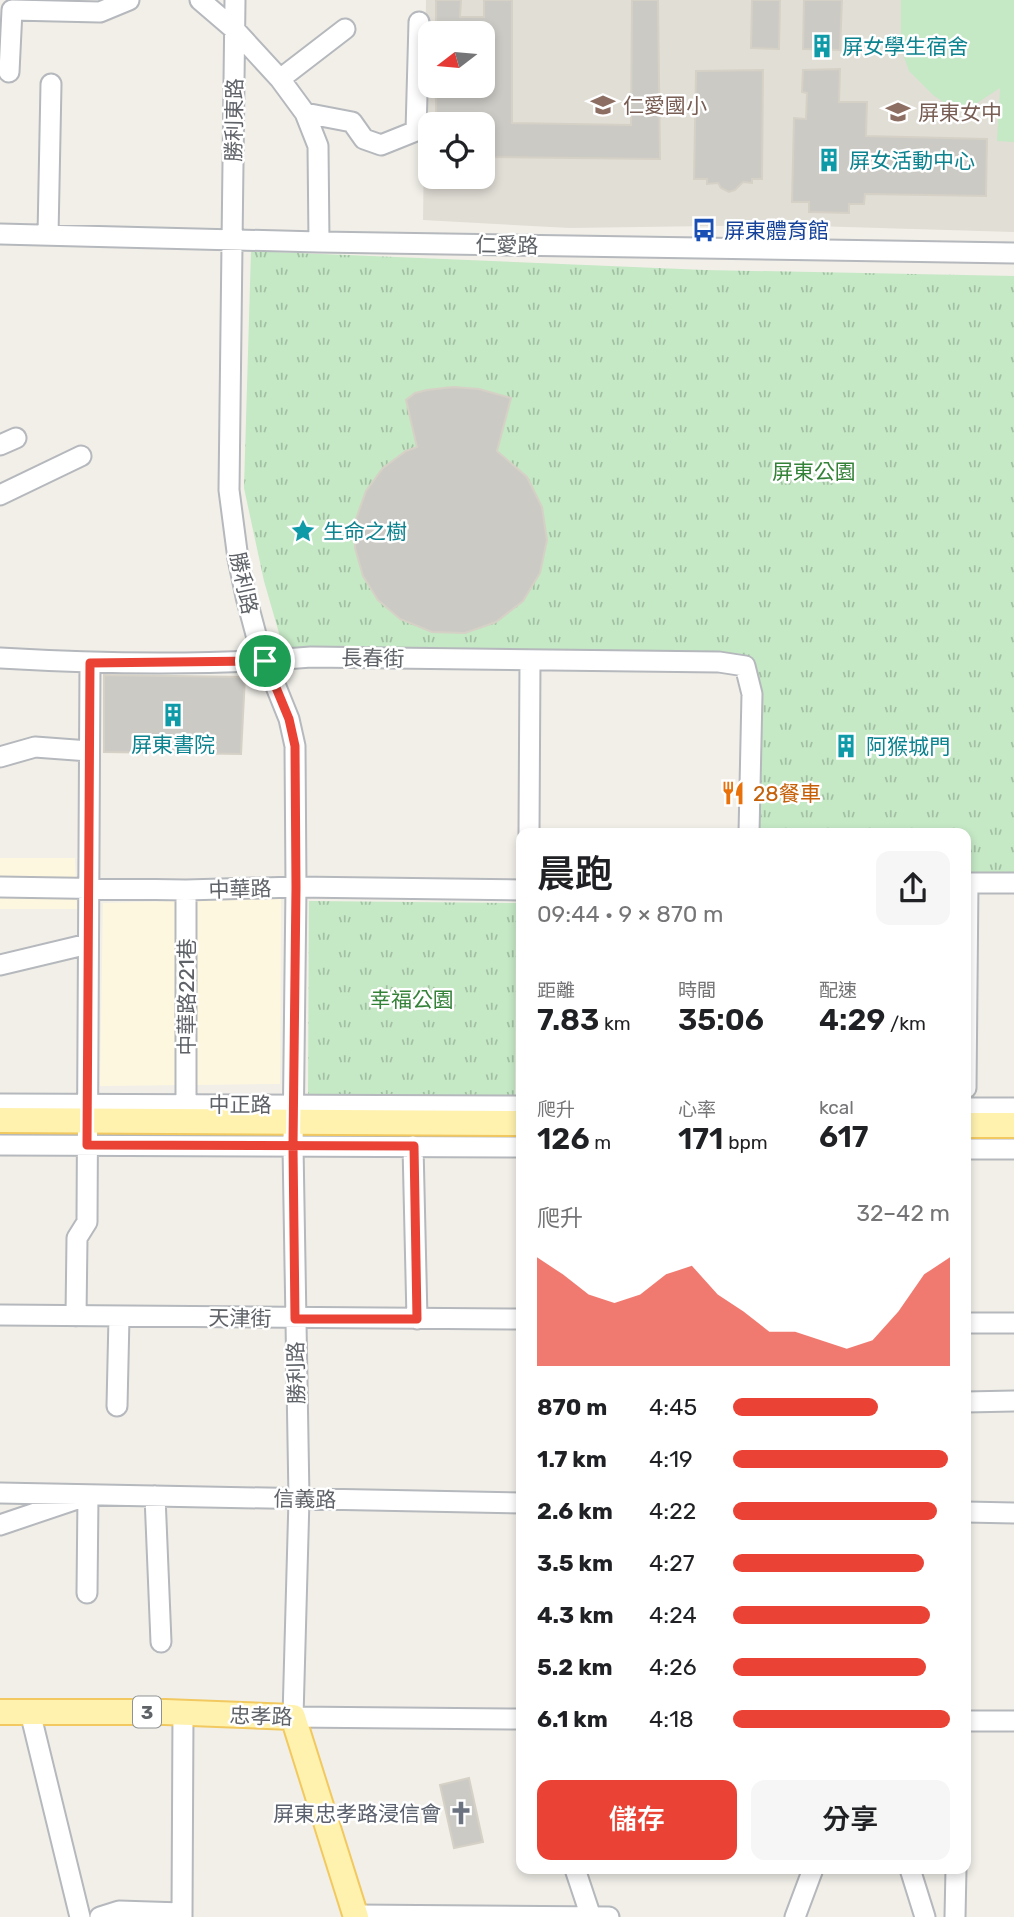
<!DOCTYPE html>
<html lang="zh-TW">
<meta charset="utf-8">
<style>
:root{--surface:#fff;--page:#f6f6f6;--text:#202124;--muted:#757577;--accent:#ea4335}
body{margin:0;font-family:Rubik,"Noto Sans TC",sans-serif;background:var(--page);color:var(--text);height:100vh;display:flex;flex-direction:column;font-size:26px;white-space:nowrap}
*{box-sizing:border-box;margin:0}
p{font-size:23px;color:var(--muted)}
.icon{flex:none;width:38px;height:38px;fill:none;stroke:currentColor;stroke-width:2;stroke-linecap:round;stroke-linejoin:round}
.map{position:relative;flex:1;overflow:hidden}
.drawer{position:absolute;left:516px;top:828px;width:455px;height:1046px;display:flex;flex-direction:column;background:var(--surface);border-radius:14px;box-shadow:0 4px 10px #0003}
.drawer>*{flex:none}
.needle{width:46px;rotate:254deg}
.controls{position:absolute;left:418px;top:21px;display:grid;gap:14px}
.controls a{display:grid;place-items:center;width:77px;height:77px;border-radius:14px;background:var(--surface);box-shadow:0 4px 10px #0003;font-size:35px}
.pin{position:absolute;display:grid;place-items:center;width:60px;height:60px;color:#fff;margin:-30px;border:4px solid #fff;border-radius:50%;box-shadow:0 2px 7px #0007}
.round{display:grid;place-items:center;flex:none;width:74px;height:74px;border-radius:14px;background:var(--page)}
.head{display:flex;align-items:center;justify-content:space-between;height:119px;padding:0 21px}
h1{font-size:38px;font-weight:600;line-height:52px}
.stats{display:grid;grid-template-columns:repeat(3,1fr);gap:10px;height:119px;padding:7px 21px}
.stats div{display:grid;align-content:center}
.stats b{font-size:30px;font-weight:600}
.stats small{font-size:19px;font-weight:400}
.stats p{font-size:19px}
.chart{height:196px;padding:14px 21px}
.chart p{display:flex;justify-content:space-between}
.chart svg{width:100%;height:126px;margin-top:7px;fill:var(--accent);opacity:.7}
.primary-button{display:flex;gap:14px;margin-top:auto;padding:14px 21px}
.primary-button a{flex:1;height:80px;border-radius:14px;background:var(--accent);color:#fff;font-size:28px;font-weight:600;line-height:80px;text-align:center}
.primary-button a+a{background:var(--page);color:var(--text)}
ul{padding:0 21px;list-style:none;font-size:23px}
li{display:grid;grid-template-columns:112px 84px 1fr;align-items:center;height:52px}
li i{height:18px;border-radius:9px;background:var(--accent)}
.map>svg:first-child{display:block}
.commercial{fill:#fef7e0}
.education{fill:#e1ded6;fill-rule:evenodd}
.grass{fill:#c5e8c5}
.park{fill:url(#park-tufts)}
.building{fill:#cccac5;stroke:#d6d1c6;stroke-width:2}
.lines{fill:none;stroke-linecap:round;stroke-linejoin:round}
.minor-casing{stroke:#b5b8bc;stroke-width:23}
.major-casing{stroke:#f2c960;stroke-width:28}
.minor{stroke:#fff;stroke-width:19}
.major{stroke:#fff2af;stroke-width:24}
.route-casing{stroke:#fff;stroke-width:14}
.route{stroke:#ea4335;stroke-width:9}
.labels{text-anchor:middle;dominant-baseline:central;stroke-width:5;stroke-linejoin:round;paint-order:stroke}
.shield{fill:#fff;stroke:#8f9295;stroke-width:2}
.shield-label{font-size:19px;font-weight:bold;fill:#5f6368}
.culture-label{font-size:21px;fill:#0d838f;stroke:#fff;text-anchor:start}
.education-label{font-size:21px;fill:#785e54;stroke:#fff;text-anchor:start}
.street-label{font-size:21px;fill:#5f6368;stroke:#fff}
.transit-label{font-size:21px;fill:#164399;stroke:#fff;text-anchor:start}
.park-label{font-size:21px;fill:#348238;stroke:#fff}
.food-label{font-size:21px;fill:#c56008;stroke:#fff;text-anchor:start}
.worship-label{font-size:21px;fill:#5b616d;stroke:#fff;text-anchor:end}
</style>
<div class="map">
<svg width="1014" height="1917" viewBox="0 0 1014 1917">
<defs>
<pattern id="park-tufts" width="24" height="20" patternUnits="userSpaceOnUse" patternTransform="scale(1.75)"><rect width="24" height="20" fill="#c5e8c5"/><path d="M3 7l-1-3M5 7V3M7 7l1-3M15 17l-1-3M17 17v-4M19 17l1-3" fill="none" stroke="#a3c0a4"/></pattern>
</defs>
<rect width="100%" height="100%" fill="#f1efe8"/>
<path class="commercial" d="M0,858H75L77,909H0Z
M281,898L280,1084L100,1086L103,903Z"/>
<path class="education" d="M426,0H1014V232L779,225L570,228L423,220ZM430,33H483V86H430ZM430,124H483V177H430Z"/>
<path class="grass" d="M901,0H1014V142L997,141L1000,88L974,105L959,107L945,103L933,95L909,71L901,48Z"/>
<path class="park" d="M251,251L705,270L1014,276V875L966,874V833H760L755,687L749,661L285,654L264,581L244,488Z
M309,901L516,903L515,1097L308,1095Z"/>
<path class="building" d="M436,0H461L460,17H484V0H512V123L631,125L632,0H658L660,159L483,157V124H436V86H483V33H436Z
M752,0H780L779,49L751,48Z
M804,0H842L840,50L803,49Z
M840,69L839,102H867L866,136L987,139L986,196L865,194L864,204H849V213L809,212V202H792L794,118L806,119L807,93L802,92L803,70Z
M763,70L762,179H752V183L743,182L735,190L729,192L721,188L718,183L707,184V179H694L696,71Z
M453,387L479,389L511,398L497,451L527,477L542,507L547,540L540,573L523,601L496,622L465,633L432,632L400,619L378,600L363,576L355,548L356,519L366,491L383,468L406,451L417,447L406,400L415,393L427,390Z
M104,675L245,677L241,754L104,752Z
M469,1778L483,1842L454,1848L440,1785Z"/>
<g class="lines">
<g class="minor-casing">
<path id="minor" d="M200,0L235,30L280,79L305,113L318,146L319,242
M235,0L229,490L238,559L246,597L258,642L289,719L295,746L296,887L293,1146L299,1499L293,1717L522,1719
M9,72L12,10L100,12L129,0
M280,79L345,29
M305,113L352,122L364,139L381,145L416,131L419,22
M0,234L319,242L1014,253
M48,235L51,84
M0,445L16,438
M0,495L81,456
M0,658C103,664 207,666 311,657L719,662L745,666L752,694L749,833
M0,757L35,747L89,751
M529,833L530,661
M966,883H1014
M0,887L186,890L296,887L522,890
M0,965L88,944
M966,1088L968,883
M0,1104L522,1106
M186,1105V890
M966,1108H1014
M0,1145L522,1147
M413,1146L417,1319
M966,1149H1014
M0,1315L522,1319
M76,1316L77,1238L87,1222L90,663
M966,1323H1014
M966,1402L1014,1401
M117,1406L119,1317
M0,1493L522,1503
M155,1496L161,1642
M966,1512L1014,1513
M0,1525L74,1500
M87,1593L88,1495
M30,1712L80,1917
M966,1721H1014
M575,1869L591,1917
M910,1869L925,1917
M356,1915L609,1917
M100,1917L119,1911L182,1913
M182,1917L183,1713
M795,1917L813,1869
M955,1917L956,1869"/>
</g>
<g class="major-casing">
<path id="major" d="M0,1120L522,1123
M966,1125H1014
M0,1712H165L293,1717L356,1917"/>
</g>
<use href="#minor" class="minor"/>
<use href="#major" class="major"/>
</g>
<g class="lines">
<g class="route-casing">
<path id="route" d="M265,661L289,719L295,746L296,887L293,1146L295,1319H417L414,1146L87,1145L90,663L265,661"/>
</g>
<use href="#route" class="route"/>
</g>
<defs>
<g id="building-bare" transform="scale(1.89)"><path d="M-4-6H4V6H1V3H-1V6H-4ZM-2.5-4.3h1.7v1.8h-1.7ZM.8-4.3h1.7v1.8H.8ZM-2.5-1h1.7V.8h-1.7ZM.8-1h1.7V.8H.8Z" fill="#0f9aa8" stroke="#fff" stroke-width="2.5" paint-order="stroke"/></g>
<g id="school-bare" transform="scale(1.89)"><path d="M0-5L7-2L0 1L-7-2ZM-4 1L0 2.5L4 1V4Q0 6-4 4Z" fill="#8d6e63" stroke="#fff" stroke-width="2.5" paint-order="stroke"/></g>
<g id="bus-bare" transform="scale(1.89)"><path d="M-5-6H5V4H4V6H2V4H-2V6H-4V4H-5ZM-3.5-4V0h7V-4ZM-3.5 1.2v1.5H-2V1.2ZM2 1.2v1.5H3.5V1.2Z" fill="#1a4fb4" stroke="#fff" stroke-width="2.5" paint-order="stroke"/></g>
<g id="sight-bare" transform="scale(1.89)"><path d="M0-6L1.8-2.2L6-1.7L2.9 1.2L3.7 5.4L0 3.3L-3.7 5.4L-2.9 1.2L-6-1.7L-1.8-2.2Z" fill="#0f9aa8" stroke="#fff" stroke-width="2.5" paint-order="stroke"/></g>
<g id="restaurant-bare" transform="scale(1.89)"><path d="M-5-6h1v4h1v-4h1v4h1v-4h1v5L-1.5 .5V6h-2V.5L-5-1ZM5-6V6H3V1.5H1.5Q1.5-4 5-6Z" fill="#e8710a" stroke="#fff" stroke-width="2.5" paint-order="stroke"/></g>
<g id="church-bare" transform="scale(1.89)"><path d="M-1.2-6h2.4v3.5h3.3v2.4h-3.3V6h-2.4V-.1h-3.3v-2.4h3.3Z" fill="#6b7280" stroke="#fff" stroke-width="2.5" paint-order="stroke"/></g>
</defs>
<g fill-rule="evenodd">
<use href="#building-bare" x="822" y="46"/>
<use href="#school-bare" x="603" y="105"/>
<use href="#school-bare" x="898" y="112"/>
<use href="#building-bare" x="829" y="160"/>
<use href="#bus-bare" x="704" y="230"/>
<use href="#sight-bare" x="303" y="531"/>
<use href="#building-bare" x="173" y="715"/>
<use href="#building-bare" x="846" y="746"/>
<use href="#restaurant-bare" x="733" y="793"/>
<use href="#church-bare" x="461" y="1813"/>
</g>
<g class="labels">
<rect class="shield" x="133" y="1696.5" width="28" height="31" rx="5"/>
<g class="shield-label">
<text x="147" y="1712">3</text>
</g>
<g class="culture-label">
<text x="842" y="46">屏女學生宿舍</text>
<text x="849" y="160">屏女活動中心</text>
<text x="323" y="531">生命之樹</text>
<text x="173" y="744" text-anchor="middle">屏東書院</text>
<text x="866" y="746">阿猴城門</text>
</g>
<g class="education-label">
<text x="623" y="105">仁愛國小</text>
<text x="918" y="112">屏東女中</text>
</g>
<g class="street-label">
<text transform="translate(234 120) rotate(-89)">勝利東路</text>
<text transform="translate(507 245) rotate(1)">仁愛路</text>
<text transform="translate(244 583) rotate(78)">勝利路</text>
<text transform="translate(373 658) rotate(1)">長春街</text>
<text transform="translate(240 889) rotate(-2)">中華路</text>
<text transform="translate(186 997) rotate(-90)">中華路221巷</text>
<text x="240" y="1104">中正路</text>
<text transform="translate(240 1318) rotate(1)">天津街</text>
<text transform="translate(296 1373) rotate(-91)">勝利路</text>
<text transform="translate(305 1499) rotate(1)">信義路</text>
<text transform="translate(261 1716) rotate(2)">忠孝路</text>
</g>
<g class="transit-label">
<text x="724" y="230">屏東體育館</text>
</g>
<g class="park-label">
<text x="814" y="471">屏東公園</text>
<text x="412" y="999">幸福公園</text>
</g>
<g class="food-label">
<text x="753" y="793">28餐車</text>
</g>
<g class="worship-label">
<text x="441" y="1813">屏東忠孝路浸信會</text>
</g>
</g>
</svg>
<div class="controls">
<a><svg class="needle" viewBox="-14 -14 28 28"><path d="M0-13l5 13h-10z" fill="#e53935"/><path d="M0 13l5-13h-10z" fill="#757577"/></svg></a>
<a><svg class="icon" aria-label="locate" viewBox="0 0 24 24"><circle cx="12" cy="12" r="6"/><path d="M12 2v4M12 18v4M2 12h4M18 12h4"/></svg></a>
</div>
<div class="pin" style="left:265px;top:661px;background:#1e9e55"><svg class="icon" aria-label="arrive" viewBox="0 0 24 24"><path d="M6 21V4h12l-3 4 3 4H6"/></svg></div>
<section class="drawer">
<div class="head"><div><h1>晨跑</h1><p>09:44 · 9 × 870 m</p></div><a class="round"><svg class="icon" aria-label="share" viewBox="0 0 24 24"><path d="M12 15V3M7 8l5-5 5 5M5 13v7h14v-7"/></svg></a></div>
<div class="stats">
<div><p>距離</p><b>7.83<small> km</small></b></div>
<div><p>時間</p><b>35:06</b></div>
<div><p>配速</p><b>4:29<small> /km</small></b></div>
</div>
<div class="stats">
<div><p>爬升</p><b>126<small> m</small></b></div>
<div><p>心率</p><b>171<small> bpm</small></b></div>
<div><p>kcal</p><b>617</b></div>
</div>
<div class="chart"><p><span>爬升</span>32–42 m</p>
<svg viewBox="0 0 160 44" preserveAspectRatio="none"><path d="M0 44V6L10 12L20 19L30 22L40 19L50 12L60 9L70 19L80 25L90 32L100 32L110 35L120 38L130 35L140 25L150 12L160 6V44z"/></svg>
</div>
<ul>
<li><b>870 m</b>4:45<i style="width:67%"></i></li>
<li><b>1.7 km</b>4:19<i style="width:99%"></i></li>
<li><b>2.6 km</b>4:22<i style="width:94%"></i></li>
<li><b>3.5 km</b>4:27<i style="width:88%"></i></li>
<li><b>4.3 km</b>4:24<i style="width:91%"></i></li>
<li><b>5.2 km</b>4:26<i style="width:89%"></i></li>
<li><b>6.1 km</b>4:18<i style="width:100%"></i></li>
</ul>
<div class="primary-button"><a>儲存</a><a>分享</a></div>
</section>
</div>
